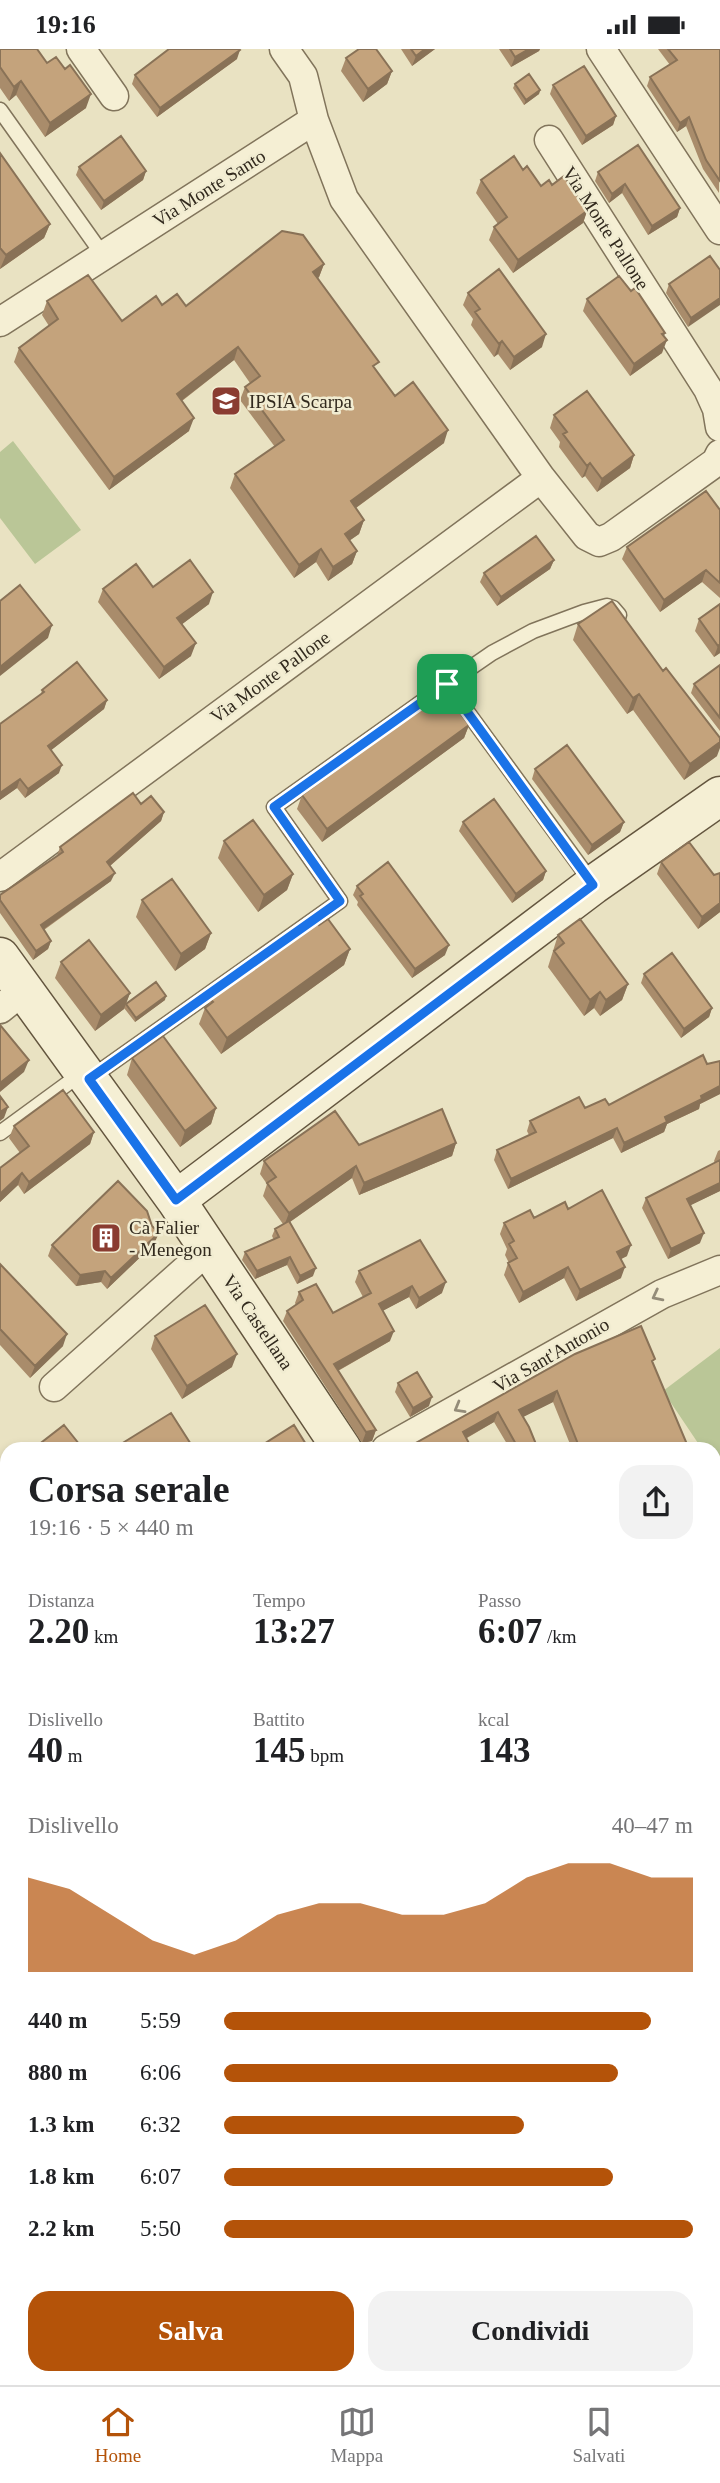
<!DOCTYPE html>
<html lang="it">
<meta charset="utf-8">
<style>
:root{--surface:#fff;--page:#f2f2f2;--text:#202124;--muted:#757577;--line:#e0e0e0;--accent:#b45309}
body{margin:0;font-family:"Times New Roman",serif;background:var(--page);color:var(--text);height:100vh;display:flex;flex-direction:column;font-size:26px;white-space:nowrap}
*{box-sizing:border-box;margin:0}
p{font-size:23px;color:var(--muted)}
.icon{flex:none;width:38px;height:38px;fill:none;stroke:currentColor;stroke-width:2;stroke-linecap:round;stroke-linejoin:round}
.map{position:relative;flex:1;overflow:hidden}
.panel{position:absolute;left:0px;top:1393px;width:721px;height:943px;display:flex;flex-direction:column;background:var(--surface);border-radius:21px 21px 0 0;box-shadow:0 4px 10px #0003}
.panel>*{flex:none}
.pin{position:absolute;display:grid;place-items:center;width:60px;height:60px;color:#fff;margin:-30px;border-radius:14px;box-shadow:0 4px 10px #0006}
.round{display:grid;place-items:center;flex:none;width:74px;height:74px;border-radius:21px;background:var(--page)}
.head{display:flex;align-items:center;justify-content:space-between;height:119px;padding:0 28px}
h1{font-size:38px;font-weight:600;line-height:52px}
.stats{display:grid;grid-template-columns:repeat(3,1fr);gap:10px;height:119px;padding:7px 28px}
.stats div{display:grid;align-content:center}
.stats b{font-size:35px;font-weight:600}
.stats small{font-size:19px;font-weight:400}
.stats p{font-size:19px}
.chart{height:196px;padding:14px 28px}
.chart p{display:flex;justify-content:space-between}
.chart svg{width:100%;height:126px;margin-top:7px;fill:var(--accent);opacity:.7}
.primary-button{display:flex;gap:14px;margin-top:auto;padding:14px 28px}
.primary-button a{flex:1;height:80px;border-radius:21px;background:var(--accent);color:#fff;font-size:28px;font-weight:600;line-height:80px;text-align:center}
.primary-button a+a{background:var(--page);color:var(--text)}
ul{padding:0 28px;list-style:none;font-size:23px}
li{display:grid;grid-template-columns:112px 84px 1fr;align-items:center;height:52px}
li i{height:18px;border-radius:9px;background:var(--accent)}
.status{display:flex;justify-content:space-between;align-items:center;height:49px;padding:0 35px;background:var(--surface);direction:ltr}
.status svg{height:19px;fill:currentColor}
.menu{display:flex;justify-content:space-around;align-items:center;height:98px;border-top:2px solid var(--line);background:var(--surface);font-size:19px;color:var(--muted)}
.menu a{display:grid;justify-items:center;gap:4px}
.menu .on{color:var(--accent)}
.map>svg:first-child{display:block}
.grass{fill:#bac697}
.forest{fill:url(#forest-firs)}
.park{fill:url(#park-crowns)}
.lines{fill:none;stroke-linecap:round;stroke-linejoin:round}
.canal{stroke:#a4bcb8;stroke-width:24}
.lane-casing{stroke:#81745b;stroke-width:17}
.street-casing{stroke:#81745b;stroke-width:31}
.secondary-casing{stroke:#63553e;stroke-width:41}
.lane{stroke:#f5efd4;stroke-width:14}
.street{stroke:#f5efd4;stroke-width:28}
.secondary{stroke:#f5efd4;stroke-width:38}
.wall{fill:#a98c6b}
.shaded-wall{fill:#897257}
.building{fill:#c4a37c;stroke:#897257;stroke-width:2}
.oneway{stroke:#948c79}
.route-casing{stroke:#fff;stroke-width:14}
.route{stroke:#1a73e8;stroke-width:9}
.labels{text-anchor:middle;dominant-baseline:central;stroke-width:5;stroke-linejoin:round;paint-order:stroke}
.street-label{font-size:19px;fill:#322a1e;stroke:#f1ecd1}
.poi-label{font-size:19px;fill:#322a1e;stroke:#f1ecd1;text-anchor:start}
</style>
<div class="status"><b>19:16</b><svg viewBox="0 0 49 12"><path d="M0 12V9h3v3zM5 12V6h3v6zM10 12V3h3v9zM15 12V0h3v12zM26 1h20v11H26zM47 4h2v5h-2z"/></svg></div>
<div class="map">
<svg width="720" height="2336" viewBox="0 0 720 2336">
<defs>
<pattern id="forest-firs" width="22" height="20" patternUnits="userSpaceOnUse" patternTransform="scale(1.75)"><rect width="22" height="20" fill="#bac697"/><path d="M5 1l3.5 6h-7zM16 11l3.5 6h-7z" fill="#a0aa82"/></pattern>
<pattern id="park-crowns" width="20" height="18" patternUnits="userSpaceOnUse" patternTransform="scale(1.75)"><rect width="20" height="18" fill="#bac697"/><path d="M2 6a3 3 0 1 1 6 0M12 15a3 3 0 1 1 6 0" fill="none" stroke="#a0aa82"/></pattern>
</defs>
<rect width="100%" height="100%" fill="#e9e2c2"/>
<path class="grass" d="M13,392L81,481L35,515L0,469V403Z
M720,1299V1426L714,1418V1400H702L663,1342Z
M0,2221L7,2231V2329H75L79,2336H0Z"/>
<path class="forest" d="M7,1969V2079L0,2085V1975Z"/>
<path class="park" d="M720,1619V2066L714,2054V1620Z"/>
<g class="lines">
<path class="canal" d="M714,1572L720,1571
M0,2031L7,2024"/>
<g class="lane-casing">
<path id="lane" d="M0,61L103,206
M447,635L492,604L533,582L584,563L607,557L613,559L619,566
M89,1030L340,852L274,758L447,635L593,835
M0,1084L82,1024
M714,2056H720"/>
</g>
<g class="street-casing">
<path id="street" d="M81,0L114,47
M601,0L720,181
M549,91L708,340L717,360L720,378
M0,273L314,71
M541,429L587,487L599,493L611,488L716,413L720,405
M0,828L541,429L344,150L314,71L303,27L284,0
M0,960L24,941
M54,1338L209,1200
M386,1400L662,1245L720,1221
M0,1656L7,1651
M0,1702L7,1713
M281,2329L285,2336
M513,2329L517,2336"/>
</g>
<g class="secondary-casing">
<path id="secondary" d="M0,908L176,1151L342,1400
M176,1151L593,836L720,747
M714,2137L720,2149"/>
</g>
<use href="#lane" class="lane"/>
<use href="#street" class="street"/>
<use href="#secondary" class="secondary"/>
</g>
<path class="wall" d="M0,0L47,14L86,59L45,88L16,46L9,52L0,39Z
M401,0H435L412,17Z
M499,0H540L539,2L511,18Z
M658,0H720L719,144L703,120L686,77L677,83L647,37L650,28L670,16Z
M346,9L392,22L387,35L363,53L341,22Z
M237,10L157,68L132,35L135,26Z
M515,35L540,41L539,45L524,56L513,39Z
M553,36L616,67L613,76L582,96L550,45Z
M0,104L50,175L44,189L0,220Z
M79,118L146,122L143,131L101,161L76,126Z
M523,121L541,137L552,136L587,162L583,174L513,224L489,191L494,178L498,175L476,144L481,131Z
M598,123L680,159L677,168L648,186L622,144L609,154L595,132Z
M324,215L319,228L318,229L376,322L395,347L444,394L356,459L364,471L359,485L349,492L357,502L352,515L328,532L316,513L294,529L230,439L235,425L275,398L240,351L245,338L250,334L234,311L182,352L189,382L109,441L14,313L19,299L49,277L42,266L47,252L122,272L162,256L186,257Z
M720,221L688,278L666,244L669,235Z
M631,242L664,287L662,304L630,327L583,262L587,250Z
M468,244L542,298L510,321L498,305L494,308L471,276L473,270L463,256Z
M554,366L634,406L630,419L597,443L585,427L582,429L559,398L560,393L550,379Z
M720,461V549L702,533L660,563L622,510L627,498Z
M554,511L550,520L497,557L480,533L484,524Z
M153,538L209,555L182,575L191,607L159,630L98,553L103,540Z
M720,555V604L714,608L695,582L699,570Z
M578,575L663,622L717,707L684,731L633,661L627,665L573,591Z
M720,616V682L691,644L694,635Z
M42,641L107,651L104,660L51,701L59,724L25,749L17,739L0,751V675L41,645Z
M469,676L464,689L322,793L297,760L302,746Z
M535,720L624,773L620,783L588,806L532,730Z
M141,755L164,763L161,772L110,817L111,832L44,881L51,892L48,900L33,911L0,864V846L57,807L60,798Z
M463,773L546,822L543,831L512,854L459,782Z
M224,792L293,825L287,841L258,863L218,809Z
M661,813L714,826L720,824V863L698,880L657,825Z
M357,837L445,906L412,929L357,856L358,853L353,846Z
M142,851L211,884L205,900L175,922L136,868Z
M558,886L628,935L622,951L600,967L594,959L584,967L548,918Z
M350,900L344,916L221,1005L199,975L205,959L208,957L210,950Z
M61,913L130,944L124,960L95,982L55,929Z
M644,925L712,959L709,968L681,989L641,934Z
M165,951L135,973L124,959L126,955Z
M132,1009L216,1059L211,1075L180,1098L127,1026Z
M720,1012V1045L700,1055L699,1060L667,1075L664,1083L621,1104L613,1089L508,1140L494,1111L497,1101L529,1086L527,1082L530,1072L585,1059L609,1056L707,1015Z
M14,1077L94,1083L90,1095L24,1145L18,1136L0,1153V1119L20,1104L9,1089Z
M456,1094L452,1107L359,1146L352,1129L290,1173L313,1227L297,1235L287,1216L255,1230L242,1211L245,1203L274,1191L272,1187L275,1180L283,1175L263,1147L267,1135L260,1125L264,1112L359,1096Z
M720,1101V1142L690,1156L700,1194L668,1210L642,1159L646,1149L715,1114L714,1112L718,1102Z
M568,1160L627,1207L621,1210V1229L576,1252L564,1229L519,1254L504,1226L508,1214H509L505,1206L507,1200L500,1185L504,1174L534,1169Z
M154,1195L107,1240L101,1233L76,1237L48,1207L52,1196Z
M0,1215L63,1297L30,1329L0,1296Z
M359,1222L442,1244L416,1260L409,1248L382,1262L390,1292L338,1322L376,1381L372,1392L362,1394L283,1272L287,1262L296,1256L295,1254L299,1243L333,1264L363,1248L355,1233Z
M155,1287L232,1318L182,1350L151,1300Z
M575,1305L653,1316L689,1400H572L553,1353L523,1368L538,1400H510L494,1373L467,1389L405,1400Z
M398,1334L429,1357L410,1368L395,1343Z
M7,1540V1621L1,1625L0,1623V1545Z
M7,1792V1903L0,1892V1796Z"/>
<path class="shaded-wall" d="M425,0H435L412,17L416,7Z
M529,0H540L539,2L511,18L515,8Z
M240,1L237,10L157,68L160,59Z
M392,22L387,35L363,53L368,40Z
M21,32L16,46L9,52L14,38Z
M540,41L539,45L524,56L526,51Z
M91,45L86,59L45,88L50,74Z
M616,67L613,76L582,96L586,87Z
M689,68L686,77L677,83L680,74Z
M146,122L143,131L101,161L104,152Z
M625,135L622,144L609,154L612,145Z
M680,159L677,168L648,186L652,177Z
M587,162L583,174L513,224L518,211Z
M50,175L44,189L0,220L6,206Z
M324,215L319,228L308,236L313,223Z
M720,249V256L688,278L691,269Z
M665,284L661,296L667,291L662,304L630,327L634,315Z
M546,285L542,298L510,321L514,308Z
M502,292L498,305L494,308L499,295Z
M238,298L234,311L172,359L177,345Z
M194,369L189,382L109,441L114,428Z
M448,381L444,394L346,466L351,452Z
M634,406L630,419L597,443L602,430Z
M590,414L585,427L582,429L587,417Z
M364,471L359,485L340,498L345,485Z
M321,500L316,513L294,529L299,516Z
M357,502L352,515L328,532L333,518Z
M554,511L550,520L497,557L501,548Z
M706,521L702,533L660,563L664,551Z
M213,543L209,555L173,582L177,569Z
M52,576L48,589L0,627V618Z
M196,594L191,607L159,630L164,618Z
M720,595V604L714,608L718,597Z
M639,645L633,661L627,665L633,649Z
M107,651L104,660L45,706L48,697Z
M469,676L464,689L322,793L327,780Z
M720,693V699L717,707L684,731L690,715Z
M62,716L59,724L25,749L28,740Z
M20,730L17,739L0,751V744Z
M164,763L161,772L104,822L107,813Z
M624,773L620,783L588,806L592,796Z
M546,822L543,831L512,854L516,845Z
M115,824L111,832L37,885L41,876Z
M293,825L287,841L258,863L264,846Z
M720,854V863L698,880L702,868Z
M211,884L205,900L175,922L181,905Z
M51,892L48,900L33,911L36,902Z
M449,896L445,906L412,929L415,920Z
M350,900L344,916L221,1005L227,989Z
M628,935L622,951L600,967L606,951Z
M600,943L594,959L584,967L590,951Z
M130,944L124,960L95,982L101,966Z
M166,947L165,951L135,973L136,969Z
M712,959L709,968L681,989L684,980Z
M29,1011L24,1023L0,1043V1034Z
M720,1037V1045L700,1055L699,1060L667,1075L664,1083L621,1104L624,1094L665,1068Z
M8,1058L4,1069L0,1072V1063Z
M216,1059L211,1075L180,1098L185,1082Z
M617,1079L613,1089L508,1140L511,1130Z
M94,1083L90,1095L24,1145L29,1133Z
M456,1094L452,1107L359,1146L364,1134Z
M356,1117L352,1129L284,1177L289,1164Z
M22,1124L18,1136L0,1153V1145Z
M720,1134V1142L683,1160L687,1150Z
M159,1184L154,1195L107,1240L111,1229Z
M704,1184L700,1194L668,1210L671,1200Z
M631,1196L627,1207L613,1214L617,1203Z
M290,1208L287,1216L255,1230L257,1222Z
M568,1218L564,1229L519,1254L523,1243Z
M625,1218L621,1229L576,1252L580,1241Z
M316,1219L313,1227L297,1235L300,1227Z
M105,1222L101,1233L76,1237L80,1226Z
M446,1233L442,1244L416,1260L419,1249Z
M412,1237L409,1248L375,1266L379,1255Z
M394,1282L390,1292L330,1326L334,1315Z
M67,1285L63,1297L30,1329L35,1317Z
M237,1305L232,1318L182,1350L187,1337Z
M557,1342L553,1353L515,1372L519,1361Z
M432,1348L429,1357L410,1368L413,1359Z
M498,1363L494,1373L459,1393L463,1383Z
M376,1381L372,1392L362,1394L366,1383Z
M720,1482V1491L714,1493V1485Z
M7,1614V1621L1,1625L4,1616Z
M720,2099V2106L714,2108V2101Z"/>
<path class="building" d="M0,0H37L47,14L56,8L65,20L70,16L91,45L50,74L21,32L14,38L0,18Z
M169,0H239L240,1L160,59L135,26Z
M359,0H376L392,22L368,40L346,9Z
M411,0H425L416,7Z
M510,0H529L515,8Z
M668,0H720V132L706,111L689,68L680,74L650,28L677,11Z
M584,17L616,67L586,87L553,36Z
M529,25L540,41L526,51L515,35Z
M121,87L146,122L104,152L79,118Z
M638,96L680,159L652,177L625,135L612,145L598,123Z
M0,104L50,175L6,206L0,199Z
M514,107L523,121L527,117L541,137L549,131L552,136L564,127L587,162L518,211L494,178L507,168L481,131Z
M282,182L303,186L324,215L313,223L379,313L373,317L395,347L413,333L448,381L351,452L364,471L345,485L357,502L333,518L321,500L299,516L235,425L284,391L245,338L260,327L238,298L177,345L194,369L114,428L19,299L58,270L47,252L88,226L122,272L156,247L162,256L177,245L186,257Z
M710,207L720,221V249L691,269L669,235Z
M499,220L546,285L514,308L502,292L499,295L475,263L480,260L468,244Z
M619,227L631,242L635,239L665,284L662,285L667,291L634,315L587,250Z
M587,342L634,406L602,430L590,414L587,417L563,385L567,383L554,366Z
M706,442L720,461V534L706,521L664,551L627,498Z
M536,487L554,511L501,548L484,524Z
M190,511L213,543L177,569L196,594L164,618L103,540L136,515L153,538Z
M20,536L52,576L0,618V552Z
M612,552L663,622L666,619L720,689V693L690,715L639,645L633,649L578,575Z
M720,555V595L718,597L699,570Z
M77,613L107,651L48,697L62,716L28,740L20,730L0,744V675L44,643L42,641Z
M720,616V669L694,635Z
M444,642L469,676L327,780L302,746Z
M567,696L624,773L592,796L535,720Z
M133,744L141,755L151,747L164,763L107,813L115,824L41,876L51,892L36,902L0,851V846L63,803L60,798Z
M494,750L546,822L516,845L463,773Z
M253,771L293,825L264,846L224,792Z
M689,793L714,826L720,824V854L702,868L661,813Z
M388,813L449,896L415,920L360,847L363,845L357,837Z
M172,830L211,884L181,905L142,851Z
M328,870L350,900L227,989L205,959L213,953L210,950L317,873L319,876Z
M580,870L628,935L606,951L600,943L590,951L554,902L564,894L558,886Z
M89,891L130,944L101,966L61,913Z
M672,904L712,959L684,980L644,925Z
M156,933L166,947L136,969L126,955Z
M0,976L29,1011L0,1034Z
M163,987L216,1059L185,1082L132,1009Z
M703,1006L707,1015L720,1012V1037L701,1047L702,1050L665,1068L667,1073L624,1094L617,1079L511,1130L497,1101L536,1083L530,1072L579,1048L585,1059L605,1050L609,1056Z
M63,1041L94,1083L29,1133L22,1124L0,1145V1119L29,1097L14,1077Z
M0,1047L8,1058L0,1063Z
M442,1060L456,1094L364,1134L356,1117L289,1164L267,1134L276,1128L264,1112L335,1062L359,1096Z
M720,1111V1134L687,1150L704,1184L671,1200L646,1149Z
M118,1132L147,1162L152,1177L159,1184L111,1229L105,1222L80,1226L52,1196Z
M602,1141L631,1196L617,1203L625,1218L580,1241L568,1218L523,1243L508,1214L517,1209L509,1195L514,1192L504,1174L530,1161L534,1169L565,1153L568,1160Z
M289,1172L316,1219L300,1227L290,1208L257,1222L245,1203L279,1188L275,1180Z
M420,1191L446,1233L419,1249L412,1237L379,1255L394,1282L334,1315L376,1381L366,1383L287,1262L303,1251L299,1243L316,1235L333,1264L371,1244L359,1222Z
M0,1215L67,1285L35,1317L0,1280Z
M205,1256L237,1305L187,1337L155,1287Z
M641,1277L655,1310L652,1312L689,1400H580L557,1342L519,1361L529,1378L538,1400H511L517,1397L498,1363L463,1383L472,1400H405L575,1305Z
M417,1323L432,1348L413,1359L398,1334Z
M171,1364L194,1400H124L121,1395Z
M64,1376L83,1400H33Z
M294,1376L309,1400H256Z
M714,1432L720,1446V1482L714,1485Z
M7,1540V1614L4,1616L0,1610V1545Z
M7,1792V1883L0,1872V1796Z
M720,2080V2099L714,2101V2082Z
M535,2329H555L559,2336H534L535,2332Z"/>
<defs><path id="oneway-chevron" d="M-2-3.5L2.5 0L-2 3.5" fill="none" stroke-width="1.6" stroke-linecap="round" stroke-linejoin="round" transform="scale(1.75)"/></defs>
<g class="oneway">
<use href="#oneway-chevron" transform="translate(657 1247) rotate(153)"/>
<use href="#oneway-chevron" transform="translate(459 1359) rotate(150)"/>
</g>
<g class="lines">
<g class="route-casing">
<path id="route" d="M447,635L593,836L176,1151L89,1030L340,852L274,758Z"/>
</g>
<use href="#route" class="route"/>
</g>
<defs>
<g id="school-square" transform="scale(1.575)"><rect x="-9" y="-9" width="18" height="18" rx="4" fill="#8a3c31" stroke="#f1ecd1"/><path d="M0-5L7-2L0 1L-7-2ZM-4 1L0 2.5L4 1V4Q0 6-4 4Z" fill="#fff"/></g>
<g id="building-square" transform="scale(1.575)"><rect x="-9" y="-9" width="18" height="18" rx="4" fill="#8a3c31" stroke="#f1ecd1"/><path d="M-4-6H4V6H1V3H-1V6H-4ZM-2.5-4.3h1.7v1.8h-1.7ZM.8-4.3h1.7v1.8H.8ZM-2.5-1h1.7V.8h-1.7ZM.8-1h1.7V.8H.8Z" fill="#fff"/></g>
</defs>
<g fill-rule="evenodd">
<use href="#school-square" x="226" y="352"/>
<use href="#building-square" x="106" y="1189"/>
</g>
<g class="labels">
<g class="street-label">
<text transform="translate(209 139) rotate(-32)">Via Monte Santo</text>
<text transform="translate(606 179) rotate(57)">Via Monte Pallone</text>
<text transform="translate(270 628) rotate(-36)">Via Monte Pallone</text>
<text transform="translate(258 1273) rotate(56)">Via Castellana</text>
<text transform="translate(551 1306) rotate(-30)">Via Sant'Antonio</text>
</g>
<g class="poi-label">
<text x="249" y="352">IPSIA Scarpa</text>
<text x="129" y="1178">Cà Falier<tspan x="129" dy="22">- Menegon</tspan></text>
</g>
</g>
</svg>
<div class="pin" style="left:447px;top:635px;background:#1e9e55"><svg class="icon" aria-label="arrive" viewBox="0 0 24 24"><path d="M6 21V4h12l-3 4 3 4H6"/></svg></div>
<section class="panel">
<div class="head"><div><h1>Corsa serale</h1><p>19:16 · 5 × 440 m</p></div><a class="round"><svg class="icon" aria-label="share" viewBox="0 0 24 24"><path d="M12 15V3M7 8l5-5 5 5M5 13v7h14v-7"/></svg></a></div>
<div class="stats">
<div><p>Distanza</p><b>2.20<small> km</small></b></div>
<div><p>Tempo</p><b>13:27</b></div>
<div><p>Passo</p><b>6:07<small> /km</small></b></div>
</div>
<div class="stats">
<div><p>Dislivello</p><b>40<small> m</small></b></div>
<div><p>Battito</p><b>145<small> bpm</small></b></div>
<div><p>kcal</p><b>143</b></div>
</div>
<div class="chart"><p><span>Dislivello</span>40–47 m</p>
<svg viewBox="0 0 160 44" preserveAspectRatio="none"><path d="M0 44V11L10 15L20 24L30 33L40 38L50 33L60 24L70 20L80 20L90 24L100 24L110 20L120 11L130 6L140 6L150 11L160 11V44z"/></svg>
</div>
<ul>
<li><b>440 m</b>5:59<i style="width:91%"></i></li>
<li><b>880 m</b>6:06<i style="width:84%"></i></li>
<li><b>1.3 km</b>6:32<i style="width:64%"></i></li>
<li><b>1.8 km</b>6:07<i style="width:83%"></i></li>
<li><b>2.2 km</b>5:50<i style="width:100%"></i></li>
</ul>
<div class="primary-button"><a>Salva</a><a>Condividi</a></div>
</section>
</div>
<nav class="menu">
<a class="on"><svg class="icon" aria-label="home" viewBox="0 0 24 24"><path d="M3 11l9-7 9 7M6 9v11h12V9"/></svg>Home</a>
<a><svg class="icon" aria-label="map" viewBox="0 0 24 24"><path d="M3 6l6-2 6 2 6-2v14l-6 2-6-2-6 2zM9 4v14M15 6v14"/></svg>Mappa</a>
<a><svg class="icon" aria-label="saved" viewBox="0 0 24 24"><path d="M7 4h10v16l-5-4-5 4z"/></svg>Salvati</a>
</nav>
